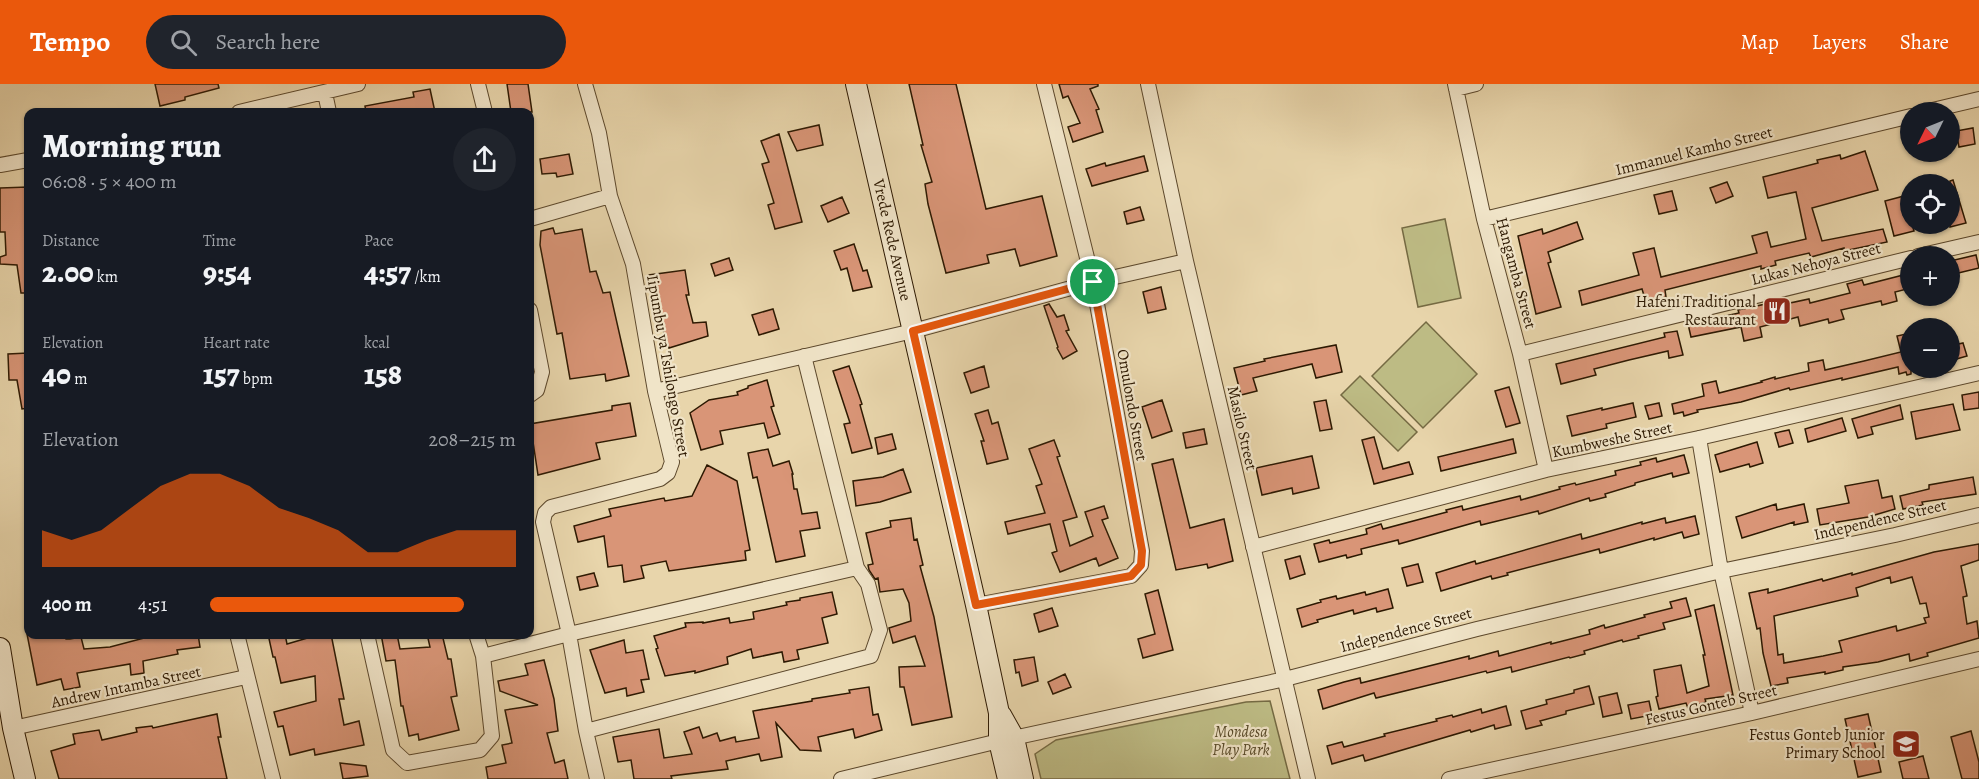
<!DOCTYPE html>
<meta charset="utf-8">
<style>
:root{--surface:#171b24;--page:#20242c;--text:#f1f3f6;--muted:#9ea1a6;--accent:#ea580c}
body{margin:0;font-family:Alegreya,serif;background:var(--page);color:var(--text);height:100vh;display:flex;flex-direction:column;font-size:22px;white-space:nowrap}
*{box-sizing:border-box;margin:0}
p{font-size:20px;color:var(--muted)}
.icon{flex:none;width:33px;height:33px;fill:none;stroke:currentColor;stroke-width:2;stroke-linecap:round;stroke-linejoin:round}
.map{position:relative;flex:1;overflow:hidden}
.side{position:absolute;left:24px;top:24px;width:510px;height:531px;display:flex;flex-direction:column;background:var(--surface);border-radius:12px;box-shadow:0 2px 4px #0004}
.side>*{flex:none}
.needle{width:39px;rotate:227deg}
.controls{position:absolute;left:1900px;top:18px;display:grid;gap:12px}
.controls a{display:grid;place-items:center;width:60px;height:60px;border-radius:50%;background:var(--surface);box-shadow:0 2px 4px #0004;font-size:30px}
.pin{position:absolute;display:grid;place-items:center;width:51px;height:51px;color:#fff;margin:-26px;border:3px solid #fff;border-radius:50%;box-shadow:0 2px 6px #0007}
.round{display:grid;place-items:center;flex:none;width:63px;height:63px;border-radius:32px;background:var(--page)}
.head{display:flex;align-items:center;justify-content:space-between;height:102px;padding:0 18px}
h1{font-size:33px;font-weight:800;line-height:45px}
.metrics{display:grid;grid-template-columns:repeat(3,1fr);gap:9px;height:102px;padding:6px 18px}
.metrics div{display:grid;align-content:center}
.metrics b{font-size:30px;font-weight:800}
.metrics small{font-size:16px;font-weight:400}
.metrics p{font-size:16px}
.chart{height:168px;padding:12px 18px}
.chart p{display:flex;justify-content:space-between}
.chart svg{width:100%;height:108px;margin-top:6px;fill:var(--accent);opacity:.7}
ul{padding:0 18px;list-style:none;font-size:20px}
li{display:grid;grid-template-columns:96px 72px 1fr;align-items:center;height:45px}
li i{height:15px;border-radius:8px;background:var(--accent)}
header{display:flex;align-items:center;gap:36px;box-sizing:border-box;height:84px;padding:0 30px;background:var(--accent);color:#fff}
header strong{font-size:28px}
nav{display:flex;gap:33px;margin-inline-start:auto;font-size:21px}
.search{width:420px;height:54px;background:var(--page);display:flex;align-items:center;gap:15px;box-sizing:border-box;padding:0 21px;border-radius:33px;color:var(--muted);font-size:22px}
.map>svg:first-child{display:block}
.green{fill:#bdbb84;stroke:#756a43;stroke-width:1.5}
.building{fill:#d99577;stroke:#2d1902;stroke-width:1.5;fill-rule:evenodd}
.lines{fill:none;stroke-linecap:round;stroke-linejoin:round}
.street-casing{stroke:#5c482c;stroke-width:16}
.secondary-casing{stroke:#2d1902;stroke-width:22}
.street{stroke:#f0e4c8;stroke-width:14}
.secondary{stroke:#f0e4c8;stroke-width:20}
.route-casing{stroke:#fff;stroke-width:12}
.route{stroke:#ea580c;stroke-width:8}
.labels{text-anchor:middle;dominant-baseline:central;stroke-width:4.5;stroke-linejoin:round;paint-order:stroke}
.street-label{font-size:16px;fill:#2d1902;stroke:#f0e4c8}
.poi-label{font-size:16px;fill:#2d1902;stroke:#f0e4c8;text-anchor:end}
.park-label{font-size:16px;font-style:italic;fill:#584a29;stroke:#f0e4c8}
</style>
<header>
<strong>Tempo</strong>
<div class="search"><svg class="icon" aria-label="search" viewBox="0 0 24 24"><circle cx="10" cy="10" r="6"/><path d="M15 15l6 6"/></svg>Search here</div>
<nav><a>Map</a><a>Layers</a><a>Share</a></nav>
</header>
<div class="map">
<svg width="1979" height="695" viewBox="0 0 1979 695">
<rect width="100%" height="100%" fill="#e8d5ab"/>
<filter id="stains"><feTurbulence type="fractalNoise" baseFrequency=".00333" numOctaves="4"/><feColorMatrix values="0 0 0 0 .2 0 0 0 0 .09 0 0 0 0 .02 0 0 0 .5 -.17"/></filter>
<radialGradient id="worn" r=".72"><stop offset=".6" stop-color="#630" stop-opacity="0"/><stop offset="1" stop-color="#630" stop-opacity=".3"/></radialGradient>
<path class="green" d="M1445,135L1461,214L1418,223L1402,144Z
M1426,238L1477,290L1423,344L1372,292Z
M1360,292L1417,348L1398,367L1341,311Z
M1270,617L1290,695H1041L1035,670L1056,656L1246,618Z"/>
<path class="building" d="M155,0H218L219,4L185,13V16L160,22Z
M507,0H528L532,28H511Z
M909,0H956L986,125L1042,112L1057,172L1020,182L1015,165L987,171L989,179L946,189L928,120L925,100L932,98L921,61H923Z
M1059,0H1098V2L1090,5L1099,25L1096,26L1103,48L1073,58L1068,43L1080,39L1068,12L1063,14Z
M430,5L435,28H366L365,22L414,13L413,8Z
M819,41L823,61L797,67L788,48Z
M1973,44L1975,60L1959,63L1956,47Z
M779,50L802,138L775,145L768,121L774,119L762,80L769,78L761,57Z
M1865,67L1878,106L1812,124L1822,157L1883,145L1887,158L1844,167V164L1811,173L1809,169L1775,177L1776,181L1761,185V182L1665,206L1666,213L1646,218L1642,205L1582,221L1579,207L1639,191L1633,169L1654,164L1661,193L1757,169L1752,152L1767,148L1771,163L1806,155L1796,108L1768,114L1763,93L1818,79L1817,76L1840,71L1841,75Z
M569,70L573,90L557,93L556,89L542,90L540,75Z
M1144,72L1148,87L1092,102L1086,85L1105,79L1106,82Z
M1953,96L1966,139L1950,143V97Z
M1727,98L1733,112L1716,119L1710,104Z
M28,103V209H21L17,181L0,180V173L6,171L5,148H0V104Z
M1672,107L1677,126L1659,130L1654,111Z
M1904,112L1914,147L1894,152L1885,117Z
M842,113L849,129L828,138L821,122Z
M1140,123L1144,136L1127,140L1124,128Z
M1577,138L1583,155L1548,168L1551,178L1548,179L1561,223L1536,230L1518,152L1542,145L1543,150Z
M553,144L555,150L582,145L590,188L596,187L603,209L610,208L629,292L606,297L605,290L570,295L562,249L557,250L540,161L541,147Z
M854,160L863,187L867,186L872,203L853,207L847,184L841,186L834,167Z
M1976,171L1979,184L1950,191V177Z
M729,174L733,186L715,192L711,180Z
M685,186L689,211H686L693,239L706,238L708,252L669,264L653,216L649,191Z
M1911,189V204L1895,208L1897,217L1882,221L1881,217L1841,226L1844,235L1829,239L1828,235L1800,242L1798,233L1760,243L1762,253L1744,257L1741,243L1691,253L1688,240L1739,229L1738,226L1784,216L1785,220L1809,215L1810,219L1850,209L1847,200L1862,196L1864,201Z
M1161,203L1166,225L1148,229L1143,208Z
M1049,220L1057,233L1064,231L1069,246L1066,247L1077,267L1063,275L1057,264L1058,263L1044,222Z
M773,225L779,245L759,251L752,231Z
M1677,247L1683,271L1669,274L1668,267L1629,276L1594,285L1596,291L1561,300L1556,280L1665,253L1664,249Z
M1911,249V290L1907,291L1906,288L1899,290L1898,283L1842,296V294L1790,306L1789,304L1741,318L1697,326L1698,328L1684,332L1683,328L1674,330L1672,320L1704,312L1702,300L1716,297L1719,309L1762,298L1761,297L1775,293V295L1809,287L1808,279L1823,276L1825,286L1864,277L1901,268L1897,252Z
M1963,259L1967,272L1953,276L1950,262Z
M1336,261L1342,288L1316,294L1312,280L1253,294L1257,307L1241,311L1234,284L1265,277L1264,275Z
M28,269V324L22,325L17,296H9L8,270Z
M849,282L862,320L860,321L872,364L852,369L844,340L850,339L833,287Z
M984,282L989,303L971,309L964,289Z
M767,296L774,322L771,323L780,350L768,354L764,339L720,347L723,360L701,366L690,329L709,316L738,311L737,308L748,304V302Z
M1509,303L1520,339L1506,343L1495,307Z
M1979,308V324L1964,326L1962,311Z
M1162,316L1172,347L1152,354L1142,323Z
M1326,316L1332,345L1320,347L1314,318Z
M630,319L636,352L596,359L600,375L538,391L533,358L530,359V340L612,326V322Z
M1633,319L1636,333L1606,340L1607,344L1572,352L1567,332L1602,324V326Z
M1659,319L1662,332L1649,335L1645,322Z
M1953,320L1960,346L1916,355L1911,328Z
M1900,321L1903,335L1871,343L1873,350L1858,354L1852,335Z
M988,326L992,340L998,338L1008,375L987,380L981,357H984L975,330Z
M1842,334L1846,347L1808,358L1805,345Z
M1204,345L1207,360L1186,364L1183,349Z
M1789,346L1793,359L1779,363L1775,349Z
M892,350L896,365L878,370L875,354Z
M1374,353L1383,385L1409,378L1413,390L1374,400L1362,356Z
M1513,355L1516,369L1441,387L1438,373Z
M1054,356L1060,372L1057,373L1077,433L1063,437L1070,462L1093,452L1085,428L1104,422L1108,434L1102,436L1118,474L1099,482L1096,474L1060,488L1052,469L1057,467L1050,440L1008,450L1005,438L1045,429L1036,402L1042,400L1029,365Z
M1757,358L1763,379L1750,383L1749,380L1720,388L1715,371Z
M768,365L773,382L789,377L793,390H792L794,405H797L802,430L817,428L820,444L800,447L805,472L776,478L757,393L753,394L748,369Z
M1684,371L1689,389L1673,393L1672,389L1635,399V401L1605,410L1606,413L1590,417L1589,414L1539,430L1538,427L1481,441L1480,437L1399,460L1398,456L1361,465L1362,470L1347,474L1346,471L1319,478L1314,460L1329,456L1330,459L1367,450L1366,445L1381,440L1383,445L1447,428L1446,426L1462,422L1463,426L1520,412L1521,416L1560,405L1559,403L1575,399L1576,401L1616,391L1615,387L1641,381L1640,378L1656,374L1657,378Z
M1312,372L1319,404L1293,410L1292,404L1262,411L1256,384Z
M1173,375L1190,444L1224,435L1233,477L1208,484L1207,480L1176,486L1152,380Z
M707,381L737,397L750,466L745,467L746,476L669,487L666,477L641,482L644,494L624,498L622,481L608,483L604,452L578,458L574,442L611,432L609,425L664,414L665,417L692,412Z
M903,385L911,408L880,418L856,422L853,397L883,393Z
M1973,393L1976,410L1922,418L1923,421L1903,425L1900,412L1929,405V401Z
M1878,396L1882,414L1892,412L1895,425L1868,433L1820,441L1817,425L1849,419L1845,402Z
M1776,420L1777,426L1804,420L1808,438L1794,441V438L1742,454L1736,433Z
M1695,432L1699,450L1684,454L1682,448L1654,456V454L1600,469L1599,465L1507,489L1508,491L1492,495L1491,492L1441,507L1436,489L1475,477L1476,480L1581,450L1582,455L1642,438V440L1665,434L1666,439Z
M911,434L914,456L917,455L923,481L920,482L934,533L952,633L912,641L904,603H900L899,583L925,582L915,552L893,559L889,544L911,537L909,519L903,505L880,508L878,494L875,495L869,486L868,481L873,480L866,449L891,443L890,437Z
M1979,460V476L1961,482L1967,512L1963,513L1967,540L1977,537L1979,554L1927,569L1928,572L1910,577L1909,570L1878,578L1843,583V586L1825,590V588L1787,594L1788,599L1771,602L1763,569L1760,544L1757,545L1749,509L1768,505V509L1822,495L1823,497L1852,489V491L1934,468ZM1890,493L1891,499L1912,493L1920,520L1926,519L1929,533L1924,534L1926,539L1897,547L1896,542L1839,557L1842,568L1823,572L1784,579L1783,570L1778,571L1774,532L1858,512L1856,504Z
M1300,472L1305,490L1290,495L1285,476Z
M1418,480L1423,498L1407,502L1402,484Z
M594,489L598,502L580,506L577,493Z
M1388,505L1393,524L1377,528L1376,524L1354,530L1353,526L1317,536L1318,538L1302,543L1297,525L1321,518L1320,516L1336,512L1337,515L1365,508L1366,511Z
M1158,506L1173,566L1143,574L1138,555L1155,550L1145,510Z
M832,508L837,530L822,534L828,559L797,566L799,575L784,578L782,568L753,574L751,565L727,573L728,580L695,589V587L665,592L656,565L658,564L654,552L686,543L685,539L703,538V539L729,534L730,539L754,535L753,528L787,521L786,518L800,516V514Z
M1686,514L1691,532L1663,539L1665,545L1638,552L1639,554L1623,558L1622,556L1584,567L1585,570L1570,574L1569,573L1512,588L1511,583L1487,589L1486,587L1376,614L1374,609L1323,625L1318,606L1344,598L1360,594L1361,599L1469,572V575L1498,567L1499,572L1551,558V560L1590,550L1589,546L1604,541L1605,544L1645,533L1644,531L1672,524L1670,518Z
M1714,521L1733,611L1705,615L1706,618L1688,624L1686,619L1659,625L1656,613L1658,612L1654,586L1681,581L1687,609L1709,602L1703,571H1705L1695,526Z
M1052,524L1058,542L1039,548L1034,530Z
M27,550H65L66,555H70L81,553L84,565L110,563L148,553L147,550H198L200,563L177,566L178,570L143,577L144,589L131,591L130,580L77,589L80,603L64,606L61,595L37,601Z
M268,550H285L287,560L311,553L310,550H331L344,615H339L344,641L359,637L364,661L315,671L314,665L290,671L283,642L278,643L274,628L316,617L315,592L281,599L275,573H273Z
M381,550H397L400,565L430,563L427,550H442L448,575H451L457,612L451,613L459,646L419,656L418,650L409,652L403,622H401L395,576L386,577Z
M624,556L626,569L643,566L649,595L641,596L644,608L627,612L626,604L605,609L590,566Z
M1034,573L1038,597L1022,602L1019,588L1016,589L1014,576Z
M544,576L554,615L558,647L547,649L555,679L564,676L568,695H488L486,683L506,679L502,661L512,659L505,626L538,621L500,607L498,597L528,591L525,580Z
M1065,590L1071,603L1053,610L1048,598Z
M1589,602L1594,620L1566,627V630L1540,637L1542,641L1526,645L1521,627L1547,620L1546,616L1574,609V606Z
M869,603L873,631L878,630L882,646L855,654L853,645L818,653L821,667L800,666L776,639L782,673L761,677L759,670L726,677L728,685L671,692L672,695H634L631,676L618,678L613,653L659,645L664,674L692,670L684,648L699,643L703,654L717,649L720,657L735,653L736,658L759,654L753,627L812,617V615L850,609L849,606Z
M1617,609L1622,629L1603,633L1599,613Z
M1649,617L1652,631L1631,635L1628,621Z
M1506,622L1511,641L1495,645L1494,641L1471,648L1470,646L1365,677L1363,671L1332,680L1327,662L1342,658L1344,663L1385,652L1384,650L1437,637L1436,635L1452,631L1453,633L1481,625L1482,629Z
M217,630L221,653H218L227,695H59L51,667L75,660L73,650L99,646L102,656L137,648L136,644L152,642L153,644Z
M1868,630L1881,688L1858,693L1845,635Z
M1971,647L1979,678V695H1962L1951,653Z
M1923,672L1929,695H1903L1899,678Z
M340,679L366,682L368,692L343,695Z"/>
<g class="lines">
<g class="street-casing">
<path id="street" d="M478,0L485,28
M585,0L599,49L610,112L633,180L655,307L672,378L668,389L660,395L551,423L545,429L543,438L569,550L586,647L597,695
M1148,0L1186,177L1308,695
M1455,0L1484,135L1520,270L1546,386
M1456,5L1476,0
M325,9L329,28
M239,28L358,0
M1924,28L1979,15
M0,81L28,76
M530,135L610,112
M1484,135L1911,32
M1918,172L1979,158
M530,226L542,288L537,306L530,311
M1520,270L1911,174
M655,307L913,247L1093,198L1186,177
M1699,354L1721,487L1752,629
M1253,463L1546,386L1699,354L1979,289
M976,521L1131,492L1141,481L1142,467L1093,198L1044,0
M237,550L273,695
M367,550L393,666L407,679L480,666L492,652L483,572L476,550
M483,572L569,550L857,484
M13,644L246,593
M586,647L871,572L880,546L868,500L857,484L804,272
M841,695L999,657L1285,595L1477,545L1721,487L1895,451L1979,431
M1449,695L1752,629L1979,575"/>
</g>
<g class="secondary-casing">
<path id="secondary" d="M856,0L976,521L999,629V657L1008,695
M0,564L13,644L25,695
M1001,631L1014,654L1023,695"/>
</g>
<use href="#street" class="street"/>
<use href="#secondary" class="secondary"/>
</g>
<g class="lines">
<g class="route-casing">
<path id="route" d="M1093,198L1142,467L1141,481L1131,492L976,521L913,247Z"/>
</g>
<use href="#route" class="route"/>
</g>
<defs>
<g id="restaurant-square" transform="scale(1.5)"><rect x="-9" y="-9" width="18" height="18" rx="4" fill="#8f2418" stroke="#f0e4c8"/><path d="M-5-6h1v4h1v-4h1v4h1v-4h1v5L-1.5 .5V6h-2V.5L-5-1ZM5-6V6H3V1.5H1.5Q1.5-4 5-6Z" fill="#fff"/></g>
<g id="school-square" transform="scale(1.5)"><rect x="-9" y="-9" width="18" height="18" rx="4" fill="#8f2418" stroke="#f0e4c8"/><path d="M0-5L7-2L0 1L-7-2ZM-4 1L0 2.5L4 1V4Q0 6-4 4Z" fill="#fff"/></g>
</defs>
<g fill-rule="evenodd">
<use href="#restaurant-square" x="1777" y="227"/>
<use href="#school-square" x="1906" y="660"/>
</g>
<g class="labels">
<g class="street-label">
<text transform="translate(1694 67) rotate(-14)">Immanuel Kamho Street</text>
<text transform="translate(892 156) rotate(77)">Vrede Rede Avenue</text>
<text transform="translate(1816 180) rotate(-14)">Lukas Nehoya Street</text>
<text transform="translate(1516 189) rotate(75)">Hangamba Street</text>
<text transform="translate(668 282) rotate(80)">Iipumbu ya Tshilongo Street</text>
<text transform="translate(1132 321) rotate(80)">Omulondo Street</text>
<text transform="translate(1242 344) rotate(77)">Masilo Street</text>
<text transform="translate(1612 356) rotate(-12)">Kumbweshe Street</text>
<text transform="translate(1880 436) rotate(-13)">Independence Street</text>
<text transform="translate(1406 546) rotate(-15)">Independence Street</text>
<text transform="translate(126 603) rotate(-12)">Andrew Intamba Street</text>
<text transform="translate(1711 621) rotate(-13)">Festus Gonteb Street</text>
</g>
<g class="poi-label">
<text x="1756" y="218">Hafeni Traditional<tspan x="1756" dy="18">Restaurant</tspan></text>
<text x="1885" y="651">Festus Gonteb Junior<tspan x="1885" dy="18">Primary School</tspan></text>
</g>
<g class="park-label">
<text x="1241" y="648">Mondesa<tspan x="1241" dy="18">Play Park</tspan></text>
</g>
</g>
<rect width="100%" height="100%" filter="url(#stains)"/>
<rect width="100%" height="100%" fill="url(#worn)"/>
</svg>
<div class="controls">
<a><svg class="needle" viewBox="-14 -14 28 28"><path d="M0-13l5 13h-10z" fill="#e53935"/><path d="M0 13l5-13h-10z" fill="#9ea1a6"/></svg></a>
<a><svg class="icon" aria-label="locate" viewBox="0 0 24 24"><circle cx="12" cy="12" r="6"/><path d="M12 2v4M12 18v4M2 12h4M18 12h4"/></svg></a>
<a>+</a>
<a>−</a>
</div>
<div class="pin" style="left:1093px;top:198px;background:#1e9e55"><svg class="icon" aria-label="arrive" viewBox="0 0 24 24"><path d="M6 21V4h12l-3 4 3 4H6"/></svg></div>
<section class="side">
<div class="head"><div><h1>Morning run</h1><p>06:08 · 5 × 400 m</p></div><a class="round"><svg class="icon" aria-label="share" viewBox="0 0 24 24"><path d="M12 15V3M7 8l5-5 5 5M5 13v7h14v-7"/></svg></a></div>
<div class="metrics">
<div><p>Distance</p><b>2.00<small> km</small></b></div>
<div><p>Time</p><b>9:54</b></div>
<div><p>Pace</p><b>4:57<small> /km</small></b></div>
</div>
<div class="metrics">
<div><p>Elevation</p><b>40<small> m</small></b></div>
<div><p>Heart rate</p><b>157<small> bpm</small></b></div>
<div><p>kcal</p><b>158</b></div>
</div>
<div class="chart"><p><span>Elevation</span>208–215 m</p>
<svg viewBox="0 0 160 44" preserveAspectRatio="none"><path d="M0 44V29L10 33L20 29L30 20L40 11L50 6L60 6L70 11L80 20L90 24L100 29L110 38L120 38L130 33L140 29L150 29L160 29V44z"/></svg>
</div>
<ul>
<li><b>400 m</b>4:51<i style="width:83%"></i></li>
</ul>
</section>
</div>
